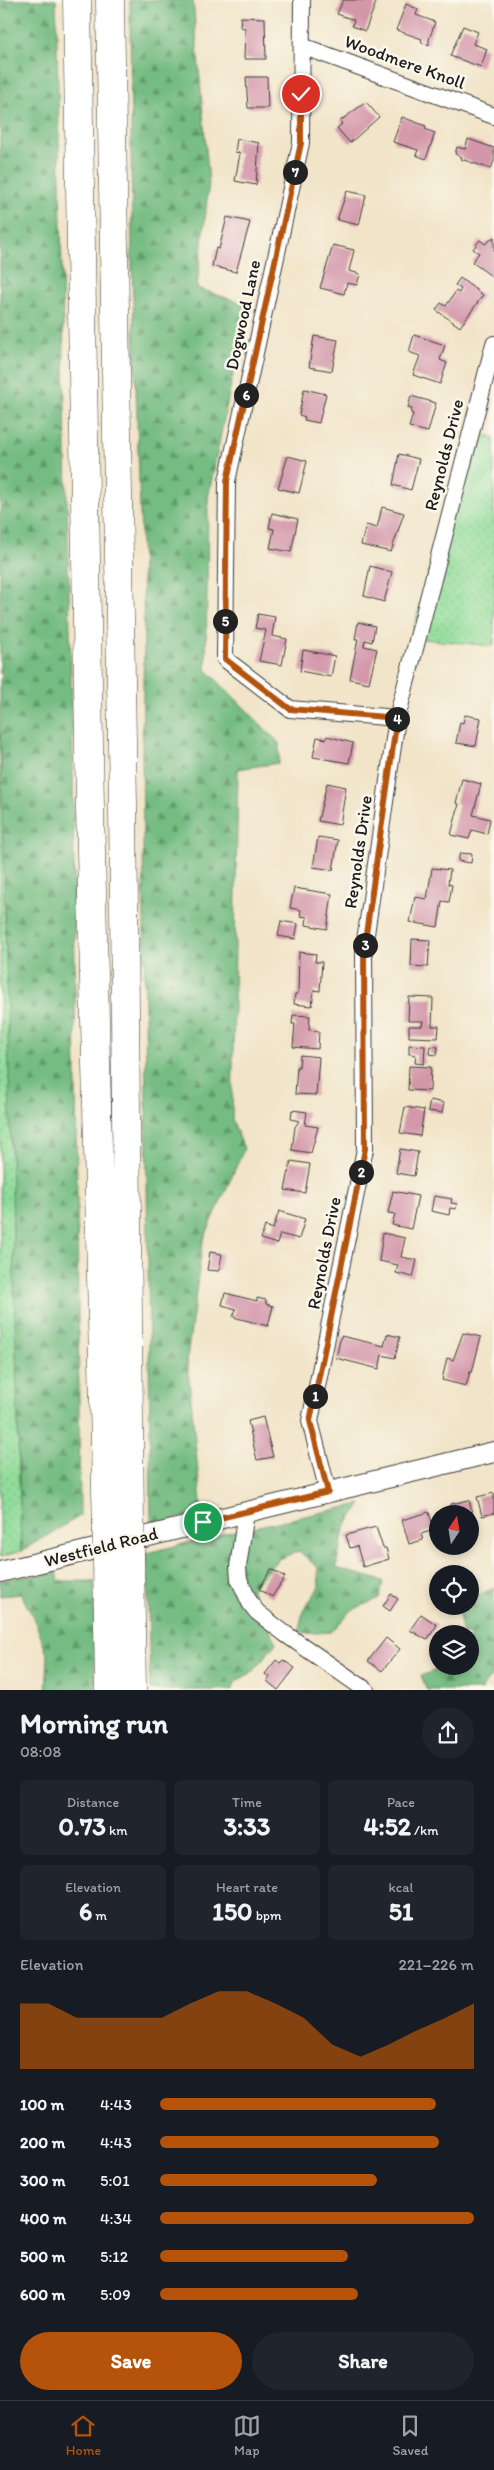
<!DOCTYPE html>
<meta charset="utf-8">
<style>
:root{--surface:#171b24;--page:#20242c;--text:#f1f3f6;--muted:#9ea1a6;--line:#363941;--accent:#b45309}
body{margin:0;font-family:Itim,sans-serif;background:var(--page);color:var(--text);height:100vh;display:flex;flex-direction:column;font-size:19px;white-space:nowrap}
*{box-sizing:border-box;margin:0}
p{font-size:16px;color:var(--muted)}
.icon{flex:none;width:28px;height:28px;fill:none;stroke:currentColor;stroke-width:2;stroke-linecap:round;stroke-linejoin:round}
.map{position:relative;height:1690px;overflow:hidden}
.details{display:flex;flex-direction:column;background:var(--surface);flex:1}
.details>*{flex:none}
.needle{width:32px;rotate:12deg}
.fabs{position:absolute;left:429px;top:1505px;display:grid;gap:10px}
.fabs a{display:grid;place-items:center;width:50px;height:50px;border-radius:50%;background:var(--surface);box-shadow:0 2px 8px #0003;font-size:25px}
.pin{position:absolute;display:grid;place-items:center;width:42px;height:42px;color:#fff;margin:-21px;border:2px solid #fff;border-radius:50%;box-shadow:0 1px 5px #0007}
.km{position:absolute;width:25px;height:25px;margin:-12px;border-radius:50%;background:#222;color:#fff;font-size:14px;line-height:25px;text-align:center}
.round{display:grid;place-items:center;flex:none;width:52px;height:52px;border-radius:26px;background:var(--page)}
.overview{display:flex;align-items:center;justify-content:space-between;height:85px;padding:0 20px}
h1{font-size:28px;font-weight:800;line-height:38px}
.stats{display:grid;grid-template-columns:repeat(3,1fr);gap:8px;height:85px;padding:5px 20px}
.stats div{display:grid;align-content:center;border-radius:8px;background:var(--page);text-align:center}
.stats b{font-size:25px;font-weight:800}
.stats small{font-size:14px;font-weight:400}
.stats p{font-size:14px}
.chart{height:140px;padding:10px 20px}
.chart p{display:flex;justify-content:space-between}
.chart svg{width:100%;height:90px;margin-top:5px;fill:var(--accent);opacity:.7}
.action{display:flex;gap:10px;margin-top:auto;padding:10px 20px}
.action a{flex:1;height:58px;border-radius:30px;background:var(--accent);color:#fff;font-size:20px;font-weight:800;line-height:58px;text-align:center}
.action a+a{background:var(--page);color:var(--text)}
ul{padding:0 20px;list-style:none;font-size:16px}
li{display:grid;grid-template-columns:80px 60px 1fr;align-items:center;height:38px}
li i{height:12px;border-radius:6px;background:var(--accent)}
.tab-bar{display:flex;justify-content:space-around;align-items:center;height:70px;border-top:1px solid var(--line);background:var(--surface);font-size:14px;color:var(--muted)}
.tab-bar a{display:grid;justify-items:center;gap:2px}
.tab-bar .selected{color:var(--accent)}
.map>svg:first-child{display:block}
.green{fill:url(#green-dots);stroke:#567c5b}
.forest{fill:url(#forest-firs);stroke:#486c4f}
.building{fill:#d397aa}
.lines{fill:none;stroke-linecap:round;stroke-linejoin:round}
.minor-casing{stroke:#3c3a36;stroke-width:18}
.tertiary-casing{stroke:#3c3a36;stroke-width:22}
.motorway-casing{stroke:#3c3a36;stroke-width:29}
.minor{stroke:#fff;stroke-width:16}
.tertiary{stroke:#fff;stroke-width:20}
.motorway{stroke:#fff;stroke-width:28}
.motorway-bridge-casing{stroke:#3c3a36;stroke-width:29;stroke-linecap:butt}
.motorway-bridge{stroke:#fff;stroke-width:28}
.route-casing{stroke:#fff;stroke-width:10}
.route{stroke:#b45309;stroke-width:6}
.labels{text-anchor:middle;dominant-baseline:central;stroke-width:5;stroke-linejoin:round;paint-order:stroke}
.street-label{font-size:18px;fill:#1c1c1c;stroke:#fbf7ec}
</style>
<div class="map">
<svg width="494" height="1690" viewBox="0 0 494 1690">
<defs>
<pattern id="green-dots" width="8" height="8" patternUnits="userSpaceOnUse" patternTransform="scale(1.25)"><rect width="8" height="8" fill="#90dc9a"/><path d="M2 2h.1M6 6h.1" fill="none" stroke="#7cbc84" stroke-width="1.8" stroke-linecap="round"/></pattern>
<pattern id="forest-firs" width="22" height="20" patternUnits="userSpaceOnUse" patternTransform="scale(1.25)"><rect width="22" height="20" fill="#74bc82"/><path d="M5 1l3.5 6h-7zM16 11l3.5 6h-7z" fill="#5e986a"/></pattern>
</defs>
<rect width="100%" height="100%" fill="#fbf7ec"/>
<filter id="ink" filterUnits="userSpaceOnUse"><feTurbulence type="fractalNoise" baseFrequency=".02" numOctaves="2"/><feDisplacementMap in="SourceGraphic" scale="10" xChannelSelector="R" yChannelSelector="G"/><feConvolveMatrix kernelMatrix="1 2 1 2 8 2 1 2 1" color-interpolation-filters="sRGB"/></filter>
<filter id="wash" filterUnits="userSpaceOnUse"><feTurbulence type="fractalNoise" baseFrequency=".0096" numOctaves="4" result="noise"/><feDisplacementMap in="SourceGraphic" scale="20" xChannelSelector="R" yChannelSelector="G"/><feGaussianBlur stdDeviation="1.12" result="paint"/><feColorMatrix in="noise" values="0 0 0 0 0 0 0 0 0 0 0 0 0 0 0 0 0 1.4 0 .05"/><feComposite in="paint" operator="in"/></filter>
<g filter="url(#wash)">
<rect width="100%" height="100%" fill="#f1e4c8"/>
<path class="green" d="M468,427L494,438V646L411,638Z
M1,717L21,1551L0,1557V719Z"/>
<path class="forest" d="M0,0H56L73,769L80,1516L21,1551L0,719V680L3,675L0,674Z
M130,0H193L209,183L197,288L247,305L208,498L206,669L279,743V763L238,769L232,1119L244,1149L203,1241L187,1358L202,1513L151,1524L142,751L144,632L132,267Z
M361,1504L344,1529L336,1568L383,1581L380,1598L352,1610L331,1632L298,1634L303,1611L319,1587L318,1568L299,1551L278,1559L251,1589L276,1643L253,1672L236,1681L232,1690H150L147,1553L226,1533Z
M57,1573L59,1581H94L95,1690H46L48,1657L35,1621L21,1594L0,1596V1580Z
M494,1586V1672L481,1690H427L421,1676L446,1666H470V1634H463L458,1613L460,1606H470V1598L492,1589Z"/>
<g id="blocks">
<path class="building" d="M343,0H377L365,31L352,26L354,20L337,14Z
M406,4L418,9L416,15L435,22L429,40V45L421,42L422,39L396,30Z
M241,17L265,18L266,59H244L245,28L240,27Z
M463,26L478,32L473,44L487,49L481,67L450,56Z
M246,77H267L268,108H248Z
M366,102L379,117L350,143L337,128L342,124L340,121Z
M402,117L426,126L425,129L435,133L426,159L416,155L418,150L393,142Z
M237,139L259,143L256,185L235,181L240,153L235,152Z
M468,139L494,148V161L491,169L461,159L462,157L455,154L457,147L465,149Z
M347,191L366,195L359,225L337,220Z
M227,217L250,222L236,272L212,266L216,248L219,249Z
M494,237V278L472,262L479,253L473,249L480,240L485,244Z
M333,245L354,250L349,271L360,274L357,285L347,283L344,294L320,288Z
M460,278L483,295L460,327L436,310L441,303L446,306L456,291L459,293L461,289L455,285Z
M414,335L445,345L440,360L447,363L440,384L413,375L420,356L409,352Z
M314,336L338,340L332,371L309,367Z
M304,389L326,394L319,423L304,420L305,417L299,415Z
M411,396L436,403L428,432L409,427L413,414L411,413L412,409L408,408Z
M399,454L419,459L411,490L393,485Z
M288,456L307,461L299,493L278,488Z
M382,507L404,513L391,552L361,545L366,525L377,528Z
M272,513L298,519L291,552L270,548L274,529L269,528Z
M370,566L392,572L384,602L364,596Z
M258,614L275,617L272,636L287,639L282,665L259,661L266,630L255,628Z
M358,622L375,626L372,642L365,640L364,646L377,649L369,683L350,679L358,639H355Z
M303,650L335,656L331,677L300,671Z
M465,715L481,718L476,746L456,743L460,722L463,723Z
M327,736L353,743L349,763L313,757L317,737L326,739Z
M462,779L481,784L473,815L490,819L487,834L472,830L469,839L451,835L459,804L456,803Z
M327,783L346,787L340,825L318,821Z
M318,837L338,840L333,870L313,867Z
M460,853L472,854L471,863L458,861Z
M432,868L450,870L448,884L452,885L449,902L442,901L438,927L410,922L415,897L427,899Z
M294,888L332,894L327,929L306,925L307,917L300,916L301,910L290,908Z
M281,921L298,924L295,939L278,936Z
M412,939L430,940L428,967L411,966Z
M299,952L316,954L315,962H322L320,991L314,990L312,1006L294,1004L295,994H298Z
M409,997L433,998L432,1026H439L438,1038L409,1037V1026H422L423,1021H408Z
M293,1015L310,1016L309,1030L319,1031L318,1049L293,1047L295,1024H292Z
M409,1045L425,1046L424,1064L415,1063L416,1055L409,1054Z
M430,1046L438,1047L437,1055L429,1054Z
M300,1055L319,1057L316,1095L295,1094L297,1066L299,1067Z
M409,1066L431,1067L430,1091L408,1090Z
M430,1100L444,1103L442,1113L428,1111Z
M405,1107L424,1110L420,1136L400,1133Z
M292,1110L307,1112L305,1125L318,1127L311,1153L292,1150L295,1127L299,1121L291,1119Z
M400,1149L418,1152L414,1176L396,1173Z
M291,1161L310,1164L305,1193L285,1190Z
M393,1191L418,1196L411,1229L392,1225L395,1214L388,1213Z
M434,1196L452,1199L451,1203L457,1204L456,1209L450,1208L449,1215L431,1211Z
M279,1211L305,1219L299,1239L280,1234L277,1244L261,1239L265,1226L273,1229Z
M383,1233L405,1238L401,1257L417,1260L413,1277L396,1273L398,1265L379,1261Z
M210,1252L222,1254L219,1271L207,1270Z
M225,1293L257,1301V1298L266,1300V1304L273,1306L268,1326L233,1317L236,1309L222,1305Z
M463,1333L481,1337L472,1372H470L466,1386L442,1380L447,1358L453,1360Z
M387,1334L400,1337L395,1358L382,1355L379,1369L336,1358L341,1336L384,1346Z
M263,1417L273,1457L257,1460L248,1421Z
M494,1493V1513L482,1516L477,1497Z
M469,1500L477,1532L470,1534V1514H453L451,1504Z
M429,1512L434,1530L421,1534L423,1540L409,1544L402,1520Z
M376,1527L383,1548H386L389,1559L363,1567L357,1546L350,1548L346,1535Z
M271,1569L285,1577L272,1597L259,1589Z
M391,1594L398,1599L390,1611L383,1606Z
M421,1614L437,1625L427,1640L410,1630Z
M386,1638L400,1649L382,1671L368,1661Z
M276,1660L280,1663L283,1660L295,1668L278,1690L267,1681L270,1677L265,1674Z"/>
</g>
</g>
<g filter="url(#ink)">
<use href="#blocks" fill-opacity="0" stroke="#3c3a36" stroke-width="1"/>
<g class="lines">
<g class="minor-casing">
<path id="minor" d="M302,0L301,143L227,481L225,659L290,709L397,718
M302,46L494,116
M328,1492L310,1421L365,1149L364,948L397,718L494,344
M246,1512L238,1567L239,1579L250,1603L257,1612L284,1633L366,1690"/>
</g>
<g class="tertiary-casing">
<path id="tertiary" d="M0,1572L494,1452"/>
</g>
<g class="motorway-casing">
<path id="motorway" d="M77,0L90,808L107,1531
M110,0L123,804L130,1525
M130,1555L132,1690
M107,1561L109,1690"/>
</g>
<use href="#minor" class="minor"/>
<use href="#tertiary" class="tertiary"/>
<use href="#motorway" class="motorway"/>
<g class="motorway-bridge-casing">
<path id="motorway-bridge" d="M130,1525V1555
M107,1531V1561"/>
</g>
<use href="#motorway-bridge" class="motorway-bridge"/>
</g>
</g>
<g class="lines" filter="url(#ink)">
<g class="route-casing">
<path id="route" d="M203,1522L328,1492L310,1421L365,1149L364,948L397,718L290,709L225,659L227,481L301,143V94"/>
</g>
<use href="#route" class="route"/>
</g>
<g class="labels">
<g class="street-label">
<text transform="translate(405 62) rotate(20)">Woodmere Knoll</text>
<text transform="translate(243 315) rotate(-78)">Dogwood Lane</text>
<text transform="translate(444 455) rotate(-76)">Reynolds Drive</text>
<text transform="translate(358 852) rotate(-82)">Reynolds Drive</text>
<text transform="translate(324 1253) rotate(-79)">Reynolds Drive</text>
<text transform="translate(101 1547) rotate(-14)">Westfield Road</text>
</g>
</g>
</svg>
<div class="fabs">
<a><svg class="needle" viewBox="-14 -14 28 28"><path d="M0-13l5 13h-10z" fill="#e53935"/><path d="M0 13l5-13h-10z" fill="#9ea1a6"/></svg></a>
<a><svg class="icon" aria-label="locate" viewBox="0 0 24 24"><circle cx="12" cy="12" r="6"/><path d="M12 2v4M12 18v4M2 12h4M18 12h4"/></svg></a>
<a><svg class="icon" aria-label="layers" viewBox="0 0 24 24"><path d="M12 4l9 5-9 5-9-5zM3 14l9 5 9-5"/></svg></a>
</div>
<div class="pin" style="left:203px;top:1522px;background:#1e9e55"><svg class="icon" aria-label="arrive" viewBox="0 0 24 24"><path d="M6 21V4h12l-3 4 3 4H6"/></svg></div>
<div class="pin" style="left:301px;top:94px;background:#d93025"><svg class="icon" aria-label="check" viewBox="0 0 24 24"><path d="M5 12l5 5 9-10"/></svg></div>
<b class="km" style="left:315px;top:1396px">1</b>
<b class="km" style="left:361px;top:1172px">2</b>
<b class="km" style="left:365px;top:945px">3</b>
<b class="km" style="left:397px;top:719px">4</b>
<b class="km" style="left:225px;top:621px">5</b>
<b class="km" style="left:246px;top:395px">6</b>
<b class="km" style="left:295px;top:172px">7</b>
</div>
<section class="details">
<div class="overview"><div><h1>Morning run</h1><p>08:08</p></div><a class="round"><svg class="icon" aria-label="share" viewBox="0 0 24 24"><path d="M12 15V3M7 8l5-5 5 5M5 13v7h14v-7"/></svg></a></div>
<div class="stats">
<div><p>Distance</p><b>0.73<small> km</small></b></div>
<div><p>Time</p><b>3:33</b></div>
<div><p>Pace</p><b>4:52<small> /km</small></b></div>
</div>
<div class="stats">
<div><p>Elevation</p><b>6<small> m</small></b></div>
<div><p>Heart rate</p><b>150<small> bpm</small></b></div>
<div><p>kcal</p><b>51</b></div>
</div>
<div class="chart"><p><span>Elevation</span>221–226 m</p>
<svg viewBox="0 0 160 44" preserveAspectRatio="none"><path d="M0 44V12L10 12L20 19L30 19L40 19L50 19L60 12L70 6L80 6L90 12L100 19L110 32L120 38L130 32L140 25L150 19L160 12V44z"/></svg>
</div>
<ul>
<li><b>100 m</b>4:43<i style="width:88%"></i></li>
<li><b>200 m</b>4:43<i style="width:89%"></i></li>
<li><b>300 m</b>5:01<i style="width:69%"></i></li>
<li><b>400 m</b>4:34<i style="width:100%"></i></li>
<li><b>500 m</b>5:12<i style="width:60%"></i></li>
<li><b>600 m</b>5:09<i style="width:63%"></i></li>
</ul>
<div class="action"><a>Save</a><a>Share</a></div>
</section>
<nav class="tab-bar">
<a class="selected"><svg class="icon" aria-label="home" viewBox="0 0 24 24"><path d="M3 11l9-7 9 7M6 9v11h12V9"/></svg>Home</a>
<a><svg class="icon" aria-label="map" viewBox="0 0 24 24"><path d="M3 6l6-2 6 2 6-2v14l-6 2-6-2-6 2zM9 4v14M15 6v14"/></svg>Map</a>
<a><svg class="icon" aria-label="saved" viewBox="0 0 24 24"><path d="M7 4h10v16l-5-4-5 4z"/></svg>Saved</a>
</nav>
